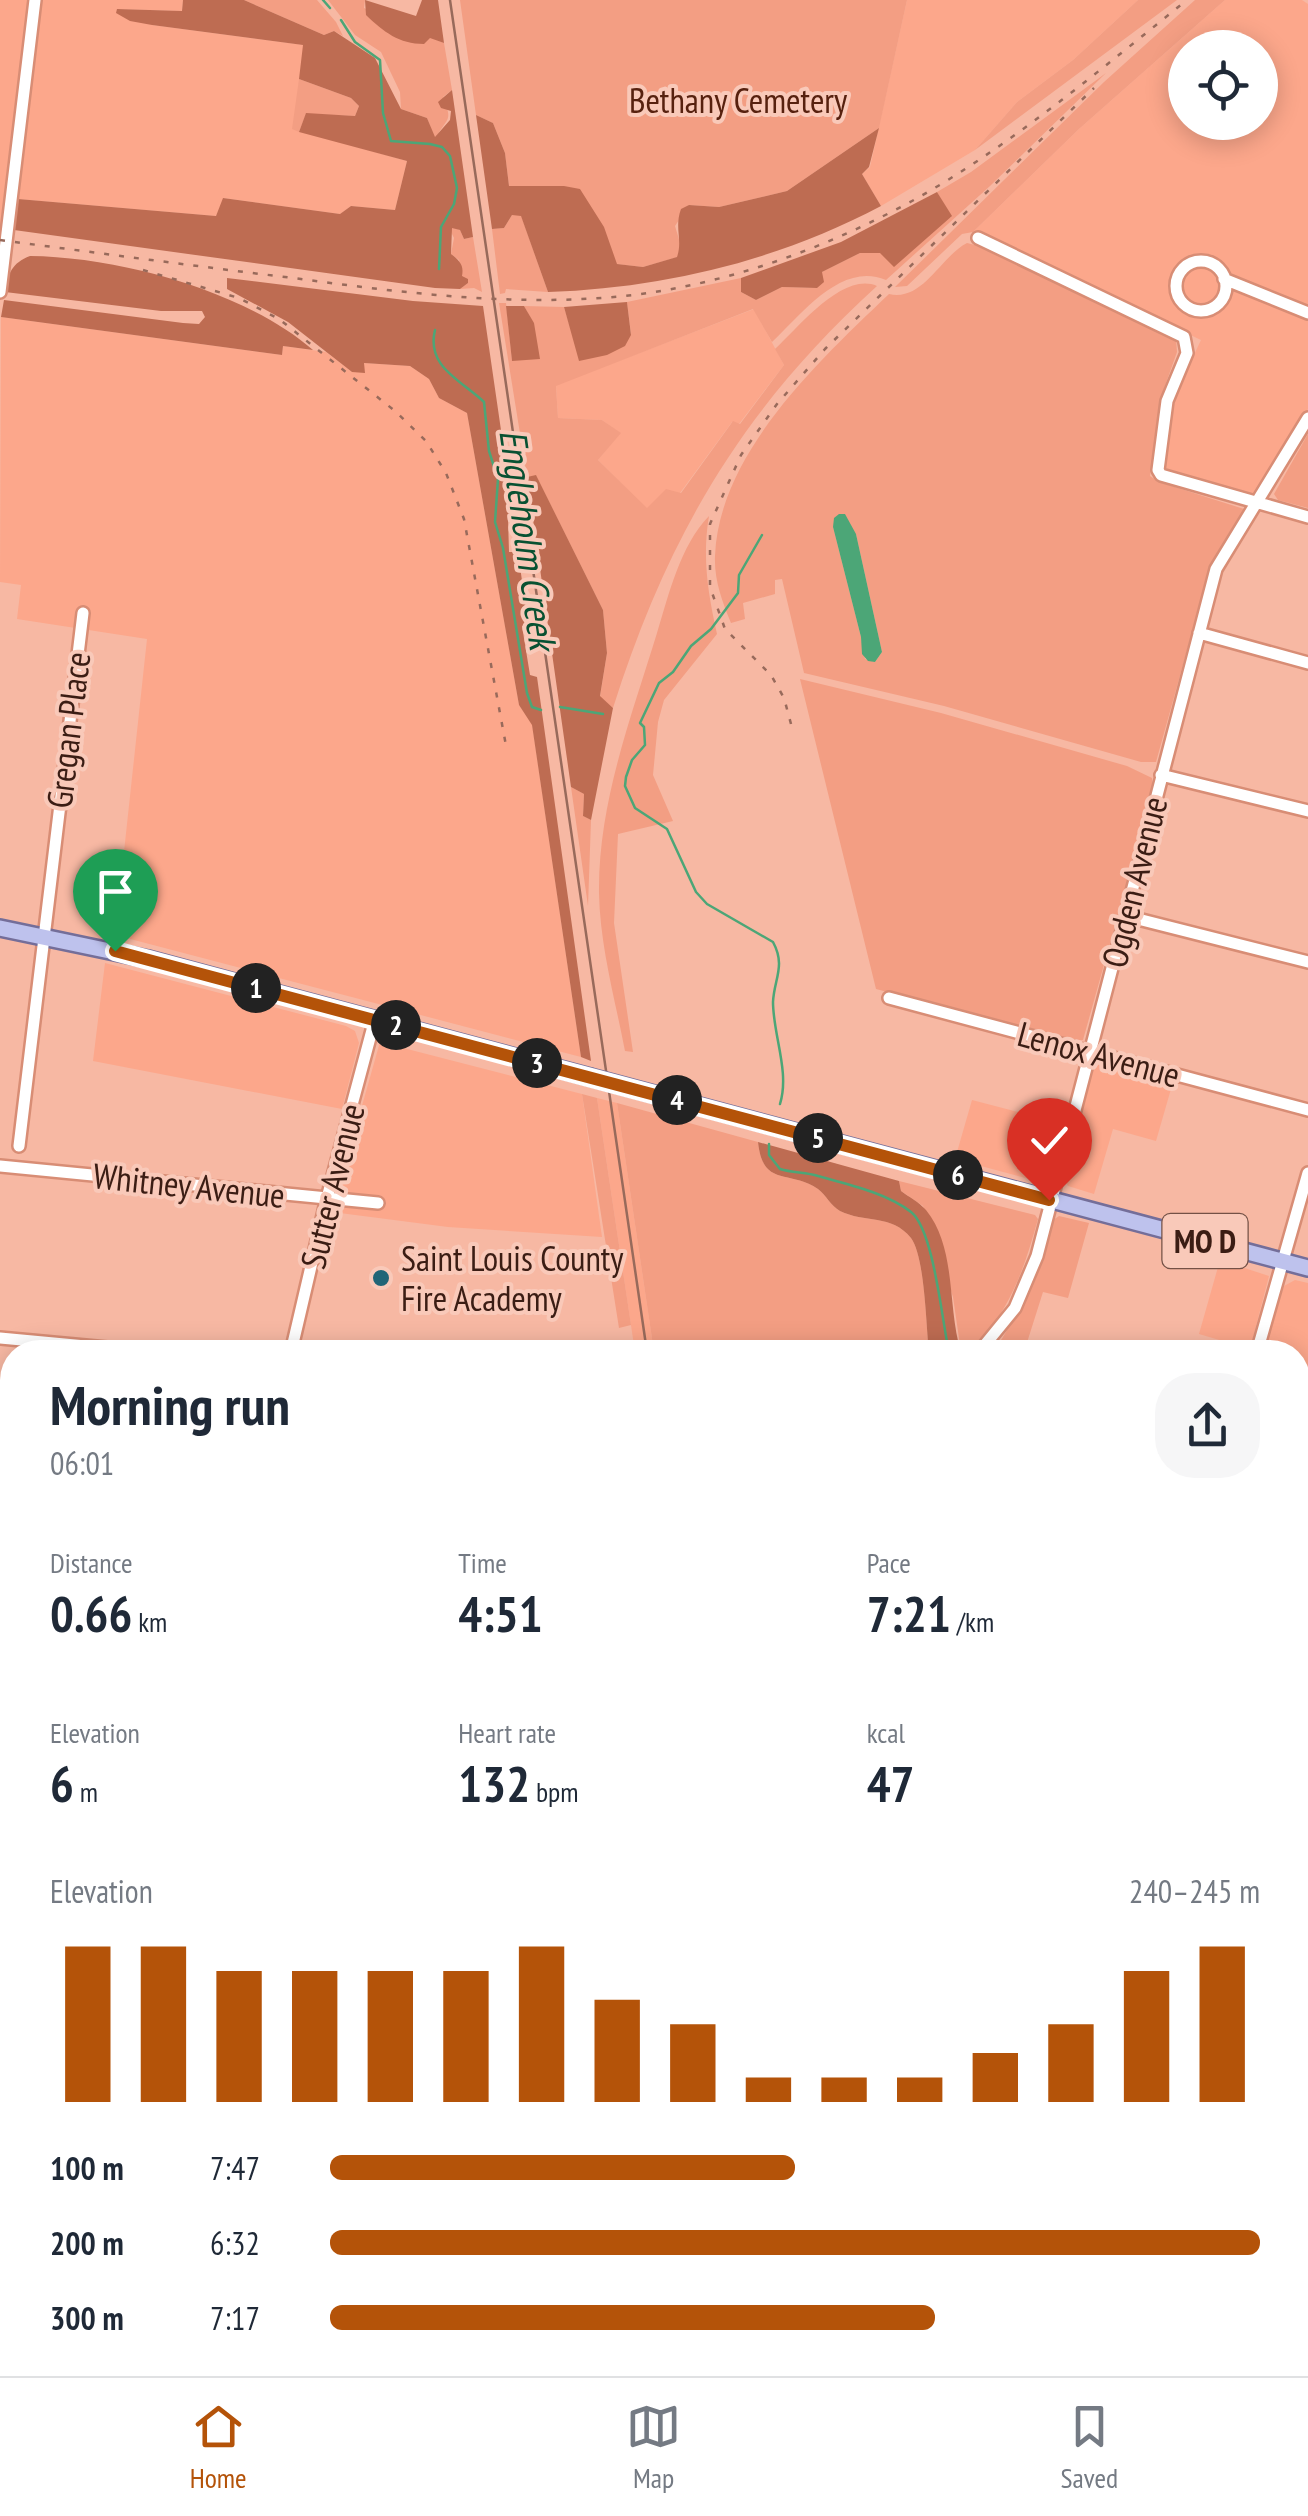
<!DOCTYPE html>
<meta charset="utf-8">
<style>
:root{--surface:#fff;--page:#f6f6f7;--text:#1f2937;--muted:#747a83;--line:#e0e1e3;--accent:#b45309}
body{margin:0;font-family:"PT Sans Narrow",sans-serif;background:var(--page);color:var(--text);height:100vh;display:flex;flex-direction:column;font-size:38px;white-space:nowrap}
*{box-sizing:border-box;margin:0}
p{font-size:32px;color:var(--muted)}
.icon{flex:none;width:55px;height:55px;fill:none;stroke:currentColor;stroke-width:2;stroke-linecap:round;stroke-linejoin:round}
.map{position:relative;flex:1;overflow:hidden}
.side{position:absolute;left:0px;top:1340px;width:1310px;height:1038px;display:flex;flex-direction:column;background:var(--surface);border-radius:40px 40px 0 0;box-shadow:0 5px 25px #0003}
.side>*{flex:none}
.buttons{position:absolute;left:1168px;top:30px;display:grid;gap:20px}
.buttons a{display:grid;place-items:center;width:110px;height:110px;border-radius:50%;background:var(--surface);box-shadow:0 5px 25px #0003;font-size:50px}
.pin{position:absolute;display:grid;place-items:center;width:85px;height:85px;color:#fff;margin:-102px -42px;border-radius:50% 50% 50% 0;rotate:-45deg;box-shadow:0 0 10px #0007}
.pin .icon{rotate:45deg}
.km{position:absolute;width:50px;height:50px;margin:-25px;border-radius:50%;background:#222;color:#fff;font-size:28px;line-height:50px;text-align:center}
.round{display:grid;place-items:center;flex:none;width:105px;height:105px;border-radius:40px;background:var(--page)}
.headline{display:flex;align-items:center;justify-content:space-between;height:170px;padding:0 50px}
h1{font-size:55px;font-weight:700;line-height:75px}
.figures{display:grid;grid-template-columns:repeat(3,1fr);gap:15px;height:170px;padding:10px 50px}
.figures div{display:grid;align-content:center}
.figures b{font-size:50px;font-weight:700}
.figures small{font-size:28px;font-weight:400}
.figures p{font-size:28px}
.chart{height:280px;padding:20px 50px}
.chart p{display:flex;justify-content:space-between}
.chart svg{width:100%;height:180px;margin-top:10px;stroke:var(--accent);stroke-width:6}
ul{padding:0 50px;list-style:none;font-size:32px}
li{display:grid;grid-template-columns:160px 120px 1fr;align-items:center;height:75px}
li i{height:25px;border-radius:12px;background:var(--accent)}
.tab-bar{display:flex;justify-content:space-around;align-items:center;height:140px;border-top:2px solid var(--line);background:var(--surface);font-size:28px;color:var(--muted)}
.tab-bar a{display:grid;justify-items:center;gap:5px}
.tab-bar .selected{color:var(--accent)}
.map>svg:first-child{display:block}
.built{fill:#fca78b;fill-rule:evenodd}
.green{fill:#f39e83;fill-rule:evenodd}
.forest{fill:#be6c52}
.water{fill:#4ca677}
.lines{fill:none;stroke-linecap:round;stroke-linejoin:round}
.stream{stroke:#4ca677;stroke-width:2.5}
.minor-casing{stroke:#d88d75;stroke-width:16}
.major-casing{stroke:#746e99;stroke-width:20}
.minor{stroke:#fff;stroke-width:11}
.major{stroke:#bec2ed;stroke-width:15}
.tram{stroke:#986a5b;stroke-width:2.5}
.rail{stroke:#986a5b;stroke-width:2.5;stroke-dasharray:5 10;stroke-linecap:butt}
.major-bridge-casing{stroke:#746e99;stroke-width:20;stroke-linecap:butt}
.major-bridge{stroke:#bec2ed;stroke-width:15}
.route-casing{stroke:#fff;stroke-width:20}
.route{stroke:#b45309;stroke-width:12}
.poi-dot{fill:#216577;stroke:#f9c9b9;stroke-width:4}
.labels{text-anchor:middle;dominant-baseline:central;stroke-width:8;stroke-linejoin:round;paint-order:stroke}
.shield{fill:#f9c9b9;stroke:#745146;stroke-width:2.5}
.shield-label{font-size:32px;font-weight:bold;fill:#3b1d14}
.park-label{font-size:35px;fill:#57210f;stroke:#f9c9b9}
.street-label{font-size:35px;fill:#3b1d14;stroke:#f9c9b9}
.poi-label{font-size:35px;fill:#3b1d14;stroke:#f9c9b9;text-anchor:start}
.water-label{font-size:38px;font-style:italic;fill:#085132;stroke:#f9c9b9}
</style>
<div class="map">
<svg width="1308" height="2376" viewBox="0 0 1308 2376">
<rect width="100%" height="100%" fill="#f7b8a3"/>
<path class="built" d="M0,0H30L0,230Z
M42,0H183L182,11L118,9L152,25L304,45L293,129L407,161L395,210L351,206L340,214L224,198L216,216L18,199Z
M907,0H1138L1073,60L1017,102L975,150L881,206L862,174L870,167Z
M1225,0H1302L1308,4V409L1257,492L1253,494L1168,470L1164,466L1171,403L1201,340L973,232L1079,129ZM1185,48H1260V122H1185Z
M754,309L784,365L739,424L732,422L680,493L647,509L598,460L620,433L602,420L558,418L556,385Z
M1,317L282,355L283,346L326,352L352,372L363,363L410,366L429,379L439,398L467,413L519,705L532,724L581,1057L115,935L147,639L17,619L21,585L0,582Z
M105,963L346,1026L355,1031L359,1043L342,1109L93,1061Z
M380,1042L582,1094L602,1237L448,1227L332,1212Z
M1094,1064H1107L1173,1082L1156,1141L1113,1129L1094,1194L1068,1186L1063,1177Z
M597,1098L617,1103L654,1352H635Z
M972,1100L1061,1123L1047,1177L1036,1181L955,1159Z
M1220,1260L1269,1276L1250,1349L1199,1334Z
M1295,1280L1308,1283V1366L1298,1363V1352H1263L1284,1286Z
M1298,2131L1308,2132V2199L1298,2216Z
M678,2365H771L773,2376H677Z"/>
<path class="green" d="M244,0H317L336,22L343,36L334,31L324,35Z
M328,0H365L364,8L444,43L452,90L443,97C453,122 448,116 435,139L427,118L401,109L400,92L381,52L355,35Z
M460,0H907L879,128L787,191L719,207L689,205L675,226L681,246L678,257L643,267L616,264L611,251L564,186H509L505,153L493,123L476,115Z
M1138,0H1177L975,150L1017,102L1073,60Z
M1195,0H1225L1079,129L973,232L962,234L907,286L895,287L1104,82Z
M1106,73L990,186L886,280C841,261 801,315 772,342L753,309L556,386L558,418L602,420L621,433L598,460L647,508L666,489L681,493L733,421L740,424L784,365L775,349C798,328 843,271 877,286C742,409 668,535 613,708L600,697L607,653L603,610L536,476L527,477L499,303H506L512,361L534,324L524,306L564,307L580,360L631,334L627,302L741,278V292L756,300L782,287L817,288L822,272L860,253H880L951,217L937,192L971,172Z
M299,79L351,98L359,106L355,116L306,114L299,132L292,129Z
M512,215H521L548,292L506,289L505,293L500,294L492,229L504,228Z
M453,227L460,230L464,239L473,237L482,292L474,288L460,289L468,283L462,277L459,260L451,254L454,238L450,230Z
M967,243L987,248L1176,339L1177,352L1160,400L1150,476L1159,482L1244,509L1207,578L1156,762H1141L944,706L804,673L782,579L775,580V594L743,603L745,619L731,623C722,601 714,580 715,556C719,453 819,361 889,294C923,302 940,257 967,243ZM833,527L856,534L882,652L875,662L865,659L861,637Z
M1308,434V508L1278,500L1274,494Z
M709,516C702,557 708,594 717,634L664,700L658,722L653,775L673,821L618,834L614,923L633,1052L625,1051C615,999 600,946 599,893C598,803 631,718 657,633C669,594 680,546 709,516Z
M800,679L941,713L1127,766L1152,778L1153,789L1083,1040L1073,1041L876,989Z
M571,787L584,794L583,816L591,820L588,906Z
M582,1094L597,1098L631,1325L619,1328Z
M617,1103L758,1142C763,1188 788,1169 818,1189C826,1195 831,1206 840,1211C864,1223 892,1214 911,1238C925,1257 926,1326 929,1352H654Z
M899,1181L1035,1215L1038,1219C1023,1273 1010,1310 971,1352H961L953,1297L923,1206L901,1191Z
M1059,1216L1089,1223L1068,1298L1043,1292L1024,1352H994L1028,1295L1050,1222Z
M1066,2365H1135L1134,2376H1065Z"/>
<path class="forest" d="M183,0H244L324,35L334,31L375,58L401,109L427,118L435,137L450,120L451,111L441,108L438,102L452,90L473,237L464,239L460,230L452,228L451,254C460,261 464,265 462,276L468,279V283L460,289L435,288L14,230L18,199L216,216L223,198L340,214L351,206L395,210L407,161L299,132L306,113L355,116L359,106L351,98L299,79L303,45L152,25L130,21L116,13L117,9L182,11Z
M365,0L416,16L422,0H438L444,43L430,38L424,44C399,44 384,32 366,15Z
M476,115L493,123L505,153L509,186H564L580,189L604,227L617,264L643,267L677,257C683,240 674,228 681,209L689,205L719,207L787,191L879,128L869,167L862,174L881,206C777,261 664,288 548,292L521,216L512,215L504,228L492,229Z
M937,192L952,216L894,267L880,253H860L822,272L824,282L817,288L782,287L756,300L741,292V278L841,242Z
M30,256C119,257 245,291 313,350L283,346L282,355L1,317L4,300L183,323L199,324L205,317L202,311H161L5,292C8,273 12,263 30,256Z
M227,278L413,301L483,306L513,513L508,519L509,552H518L528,624L522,626L530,675L537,677L591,1061L581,1057L532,725L519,705L467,413L439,398L429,379L410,366L364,363L365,373L352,372L288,322L227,289Z
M627,302L631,335L625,346L607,355L579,361L564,307Z
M506,306H524L534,323L540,359L512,361Z
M536,475L603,610L607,653L600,696L613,708L591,820L583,816L584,794L571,787L527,477Z
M758,1142L899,1181L901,1191C909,1197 919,1202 926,1210C957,1248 947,1308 961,1352H929C926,1326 925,1257 911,1238C892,1214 864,1223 840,1211C831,1206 826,1195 818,1189C788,1169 763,1188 758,1142Z
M801,2365L886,2368L887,2365H1019L1016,2376H802Z"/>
<path class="water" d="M839,514H845L856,534L882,652L875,662L868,661L862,654L861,637L833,527L834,518Z"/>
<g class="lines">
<path class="stream" d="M323,0L330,8
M341,20L355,42L380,60L383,113L391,141L430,144L442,147L450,156L457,188L454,204L441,227L439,269
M435,330C426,367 461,380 484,402L489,451L498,479L495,522L503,548L527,693L532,707L541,710
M762,535L739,575L738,593L711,629L691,646L673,672L659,683L640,723L644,727L645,745L632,760L626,777L625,786L635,808L667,829L696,892L707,904L773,942C786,966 774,979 773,1002C773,1035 790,1072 780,1104
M560,707L603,714
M769,1144V1155L780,1169C793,1173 806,1172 818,1176C847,1184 887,1193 911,1212C934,1230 942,1322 949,1352
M886,2376L895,2365"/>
<g class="minor-casing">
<path id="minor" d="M978,238L1184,337L1187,353L1167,401L1158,470L1161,475L1308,517
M1176 286a25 25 0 1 1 50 0a25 25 0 1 1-50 0Z
M1224,279L1308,313
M0,292L35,0
M1199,633L1308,663
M1161,775L1308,811
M1126,916L1308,962
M889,998L1308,1110
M19,1146L83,613
M0,1166L378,1203
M0,1338L150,1352
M291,1352L327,1198L375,1019
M979,1352L1015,1308L1037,1256L1216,569L1308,418
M1257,1352L1308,1173
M1298,1454L1308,1457
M0,1513L12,1515
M1298,1631L1308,1634
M0,1680L12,1681
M0,1803L12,1805
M1298,1805L1308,1806
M0,1930L12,1932
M1298,2025L1308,2026
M0,2089L12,2090
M0,2253L12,2255
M498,2368V2365
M209,2376L210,2365
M721,2376L722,2365
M1059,2376L1060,2365"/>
</g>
<g class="major-casing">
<path id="major" d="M0,928L148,959L590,1077
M796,1132L1308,1268
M1298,2230L1308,2214
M1298,2269L1308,2252
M1224,2376L1229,2365
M1247,2376L1251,2365"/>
</g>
<use href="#minor" class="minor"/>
<use href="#major" class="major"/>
<path class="tram" d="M450,0L647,1352
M793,2365L795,2376"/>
<path class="rail" d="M0,240C98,253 195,266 293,278C405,293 520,308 633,295C730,283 826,248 912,201C1008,148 1101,69 1187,0
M143,270L239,298L279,319L395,411L426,441L446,473L464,519L507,751
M791,724L784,698L771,675L725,629L710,587V524L741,455L777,404L825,349L1094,88"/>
<g class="major-bridge-casing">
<path id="major-bridge" d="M590,1077L796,1132"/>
</g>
<use href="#major-bridge" class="major-bridge"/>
</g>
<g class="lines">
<g class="route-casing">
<path id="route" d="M115,951L1049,1200"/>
</g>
<use href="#route" class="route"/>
</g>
<circle class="poi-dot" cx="381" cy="1278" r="10"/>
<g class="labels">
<rect class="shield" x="1162.5" y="1214" width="85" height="54" rx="8"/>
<g class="shield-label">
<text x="1205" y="1241">MO D</text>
</g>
<g class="park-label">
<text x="738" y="100">Bethany Cemetery</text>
</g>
<g class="street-label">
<text transform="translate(68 730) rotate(-83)">Gregan Place</text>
<text transform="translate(1134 882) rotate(-76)">Ogden Avenue</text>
<text transform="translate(1099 1054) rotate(15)">Lenox Avenue</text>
<text transform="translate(189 1185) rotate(6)">Whitney Avenue</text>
<text transform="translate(332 1186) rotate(-76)">Sutter Avenue</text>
</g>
<g class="poi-label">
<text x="401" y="1258">Saint Louis County<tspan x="401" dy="40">Fire Academy</tspan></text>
</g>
<g class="water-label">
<text transform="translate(529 539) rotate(82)">Engleholm Creek</text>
</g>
</g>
</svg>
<div class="buttons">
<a><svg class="icon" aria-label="locate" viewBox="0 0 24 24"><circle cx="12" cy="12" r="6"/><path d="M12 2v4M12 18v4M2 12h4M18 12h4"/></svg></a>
</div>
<div class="pin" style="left:115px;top:951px;background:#1e9e55"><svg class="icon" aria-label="arrive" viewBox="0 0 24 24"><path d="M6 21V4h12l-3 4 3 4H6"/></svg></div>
<div class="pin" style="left:1049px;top:1200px;background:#d93025"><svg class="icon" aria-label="check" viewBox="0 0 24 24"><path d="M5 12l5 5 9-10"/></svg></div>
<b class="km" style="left:256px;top:988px">1</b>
<b class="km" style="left:396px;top:1025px">2</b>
<b class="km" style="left:537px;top:1063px">3</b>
<b class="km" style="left:677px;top:1100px">4</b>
<b class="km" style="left:818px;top:1138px">5</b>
<b class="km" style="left:958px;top:1175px">6</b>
<section class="side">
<div class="headline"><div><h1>Morning run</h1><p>06:01</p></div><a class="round"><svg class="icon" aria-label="share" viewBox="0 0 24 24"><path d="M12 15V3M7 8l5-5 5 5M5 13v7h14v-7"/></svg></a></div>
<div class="figures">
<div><p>Distance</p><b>0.66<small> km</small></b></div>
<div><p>Time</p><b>4:51</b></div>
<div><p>Pace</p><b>7:21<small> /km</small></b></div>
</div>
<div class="figures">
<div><p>Elevation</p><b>6<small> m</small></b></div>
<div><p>Heart rate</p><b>132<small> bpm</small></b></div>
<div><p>kcal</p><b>47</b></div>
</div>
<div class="chart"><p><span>Elevation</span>240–245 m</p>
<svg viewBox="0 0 160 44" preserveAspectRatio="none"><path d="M5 44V6M15 44V6M25 44V12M35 44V12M45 44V12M55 44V12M65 44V6M75 44V19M85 44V25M95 44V38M105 44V38M115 44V38M125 44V32M135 44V25M145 44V12M155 44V6"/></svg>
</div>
<ul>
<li><b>100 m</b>7:47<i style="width:50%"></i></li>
<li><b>200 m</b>6:32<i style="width:100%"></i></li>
<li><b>300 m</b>7:17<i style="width:65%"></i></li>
</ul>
</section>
</div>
<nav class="tab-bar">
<a class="selected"><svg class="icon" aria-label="home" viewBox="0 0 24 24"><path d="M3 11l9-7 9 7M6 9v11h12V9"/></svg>Home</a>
<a><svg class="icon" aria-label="map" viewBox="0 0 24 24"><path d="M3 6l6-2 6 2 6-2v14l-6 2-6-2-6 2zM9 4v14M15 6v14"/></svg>Map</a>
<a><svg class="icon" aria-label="saved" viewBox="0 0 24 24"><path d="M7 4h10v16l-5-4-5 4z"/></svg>Saved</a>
</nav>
